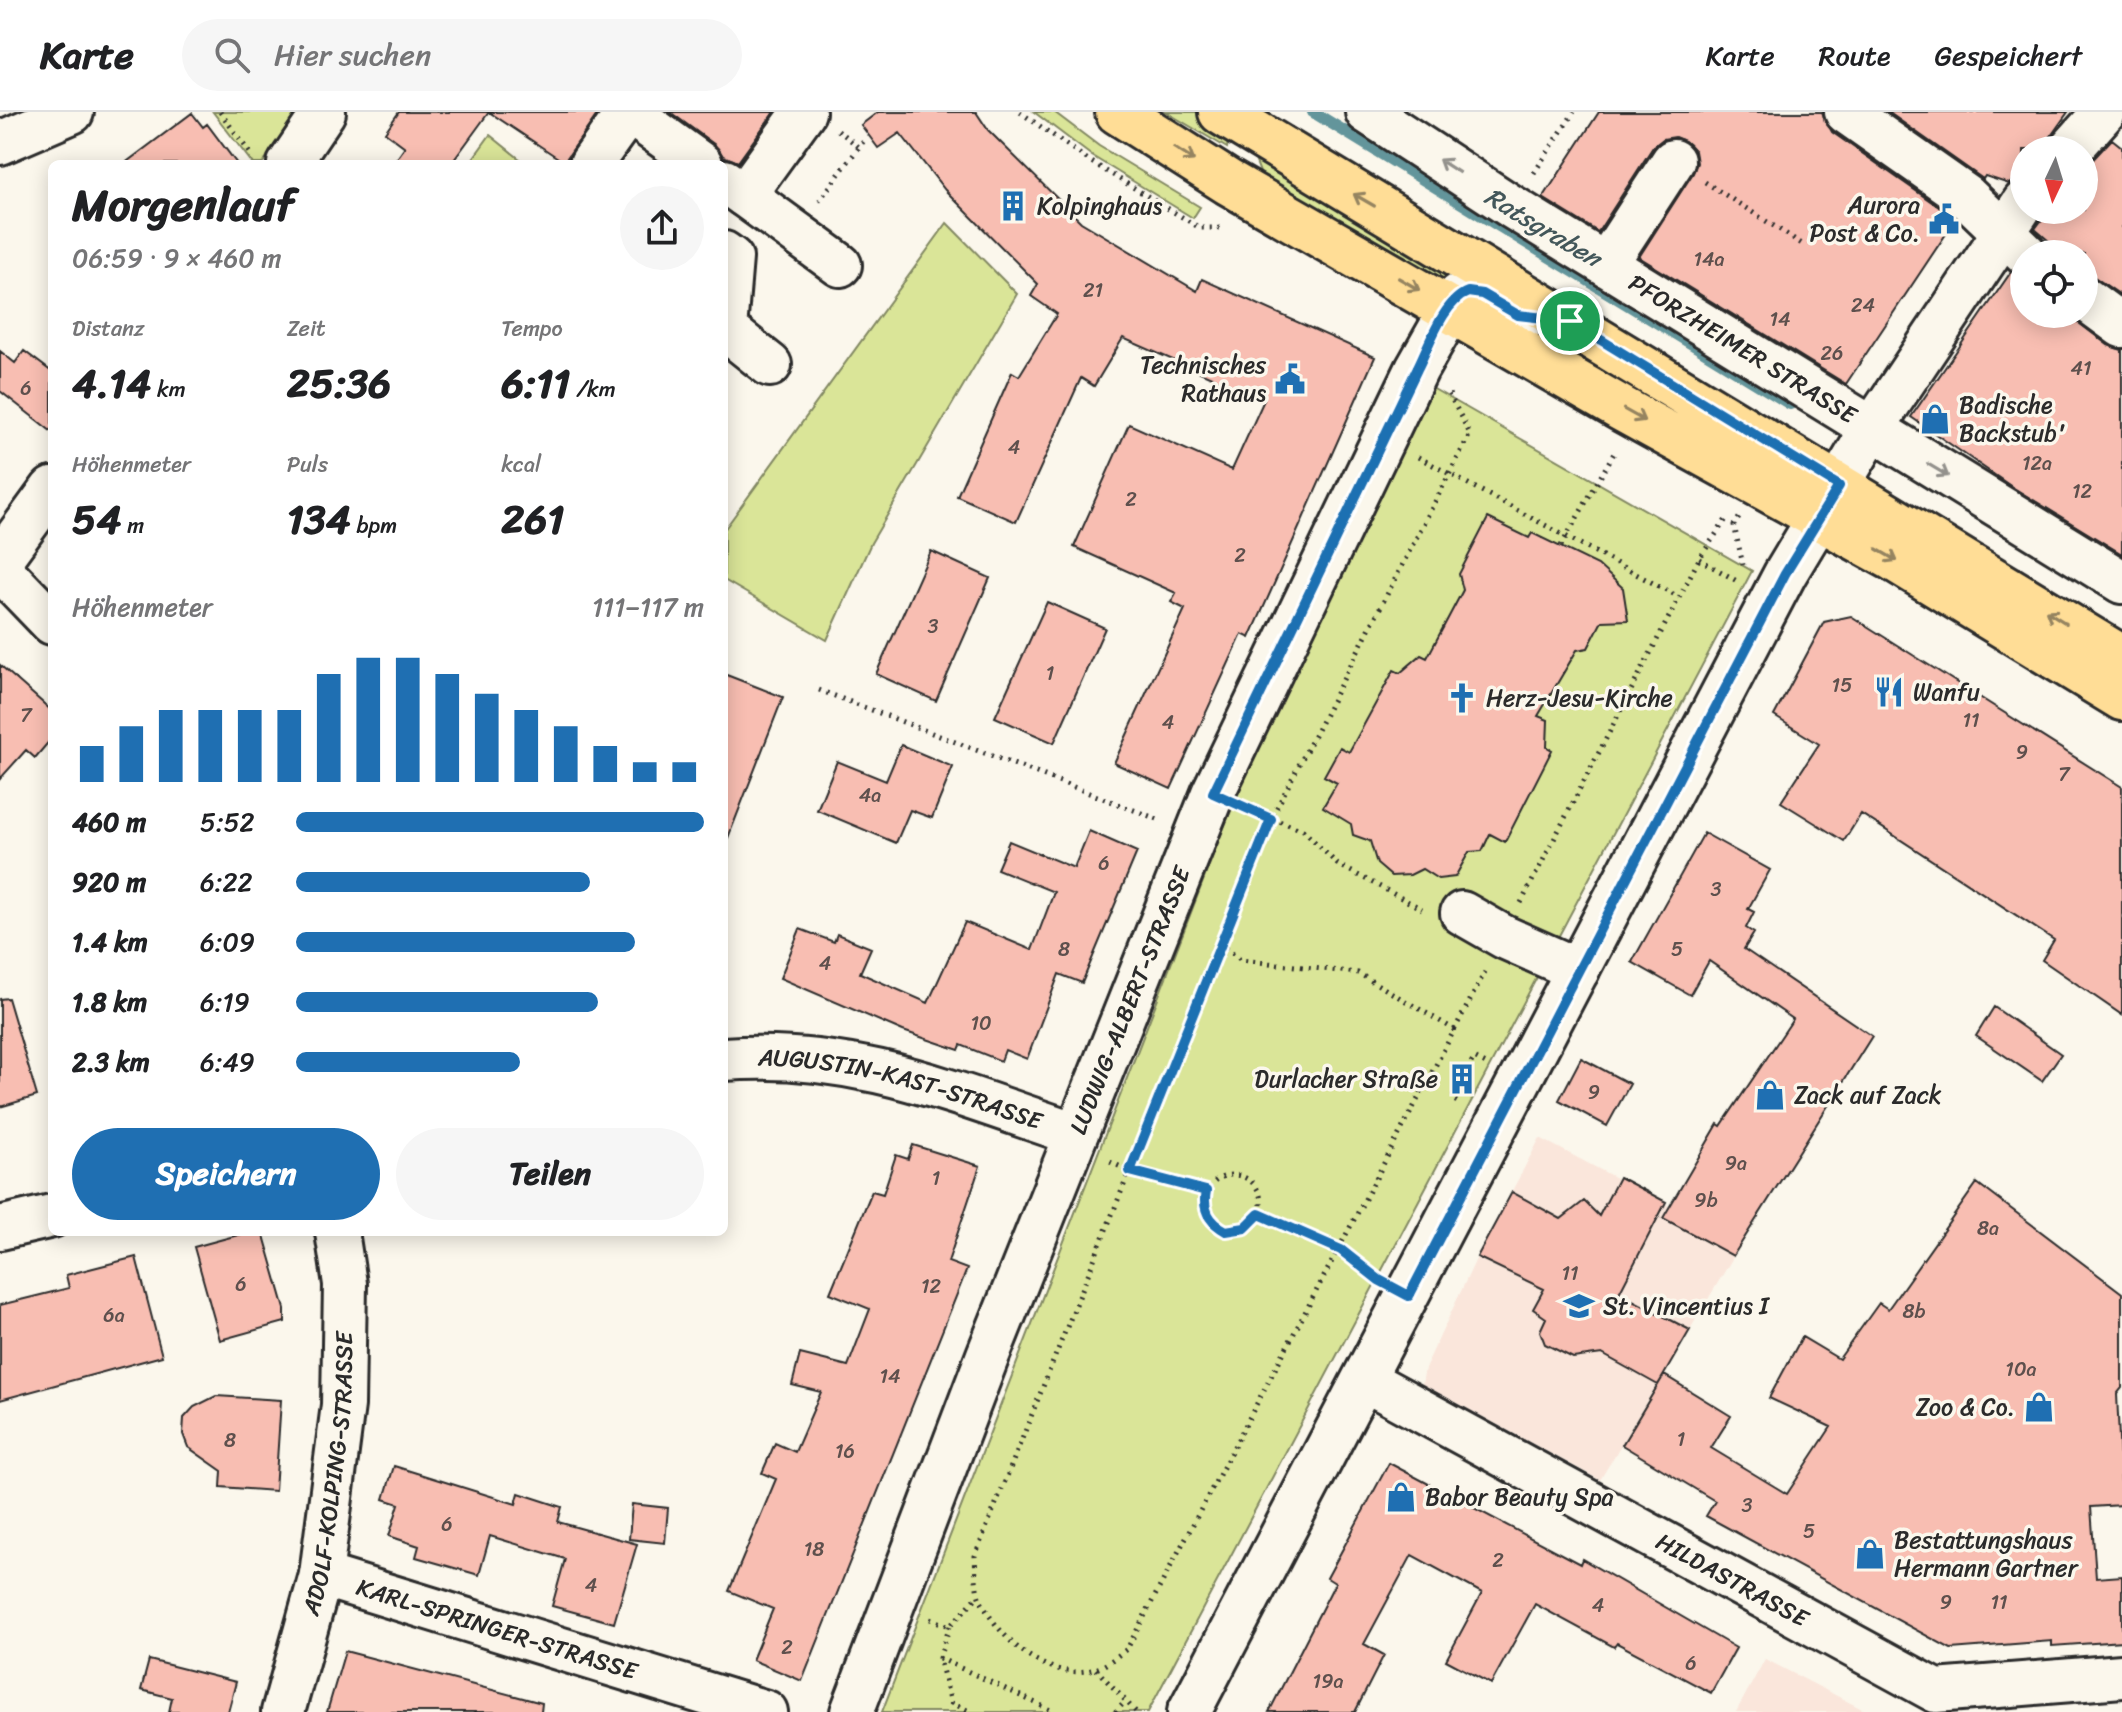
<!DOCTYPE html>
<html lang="de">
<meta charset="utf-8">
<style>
:root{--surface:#fff;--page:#f6f6f6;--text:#202124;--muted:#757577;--line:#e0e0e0;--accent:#1f6fb2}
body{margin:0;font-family:Sriracha,sans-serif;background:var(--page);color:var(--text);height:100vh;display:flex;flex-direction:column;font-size:30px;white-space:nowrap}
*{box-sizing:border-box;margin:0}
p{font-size:26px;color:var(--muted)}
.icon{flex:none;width:44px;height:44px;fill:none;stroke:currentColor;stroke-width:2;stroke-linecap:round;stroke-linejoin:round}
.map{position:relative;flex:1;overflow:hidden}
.drawer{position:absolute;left:48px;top:48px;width:680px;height:1076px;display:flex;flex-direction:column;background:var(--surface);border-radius:12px;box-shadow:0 4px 20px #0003}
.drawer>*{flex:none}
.needle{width:52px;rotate:184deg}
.buttons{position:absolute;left:2010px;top:24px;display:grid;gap:16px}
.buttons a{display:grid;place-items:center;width:88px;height:88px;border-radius:50%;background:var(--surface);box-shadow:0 4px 20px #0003;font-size:40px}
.pin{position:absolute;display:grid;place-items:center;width:68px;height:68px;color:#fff;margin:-34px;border:4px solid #fff;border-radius:50%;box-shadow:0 2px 8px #0007}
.round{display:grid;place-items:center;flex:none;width:84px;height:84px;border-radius:42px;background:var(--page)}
.overview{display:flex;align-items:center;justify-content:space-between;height:136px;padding:0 24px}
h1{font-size:44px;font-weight:700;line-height:60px}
.stats{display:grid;grid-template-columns:repeat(3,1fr);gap:12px;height:136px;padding:8px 24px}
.stats div{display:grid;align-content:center}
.stats b{font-size:40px;font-weight:700}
.stats small{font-size:22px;font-weight:400}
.stats p{font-size:22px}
.chart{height:224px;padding:16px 24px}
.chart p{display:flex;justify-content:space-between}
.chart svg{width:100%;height:144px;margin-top:8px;stroke:var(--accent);stroke-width:6}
.primary-button{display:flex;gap:16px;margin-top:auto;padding:16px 24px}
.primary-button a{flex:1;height:92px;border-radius:48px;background:var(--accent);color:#fff;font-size:32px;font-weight:700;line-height:92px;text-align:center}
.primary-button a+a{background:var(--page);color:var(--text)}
ul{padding:0 24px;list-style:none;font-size:26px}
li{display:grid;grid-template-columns:128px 96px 1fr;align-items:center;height:60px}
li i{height:20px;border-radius:10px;background:var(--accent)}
header{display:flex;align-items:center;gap:48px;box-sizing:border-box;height:112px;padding:0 40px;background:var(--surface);border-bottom:2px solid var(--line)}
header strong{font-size:38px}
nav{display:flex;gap:44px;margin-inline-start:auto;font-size:28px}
.search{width:560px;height:72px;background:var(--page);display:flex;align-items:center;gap:20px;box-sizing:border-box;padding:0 28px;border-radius:44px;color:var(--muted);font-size:30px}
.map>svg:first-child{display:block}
.built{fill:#fae6db}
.green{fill:#dae598;stroke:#828862;stroke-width:2}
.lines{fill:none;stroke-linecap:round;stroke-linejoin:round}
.stream{stroke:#64959b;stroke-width:12}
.building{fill:#f8beb2;stroke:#2b2b2b;stroke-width:2}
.minor-casing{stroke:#2b2b2b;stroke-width:48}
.major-casing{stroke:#2b2b2b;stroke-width:50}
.path{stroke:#2b2b2b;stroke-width:5;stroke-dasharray:2 6;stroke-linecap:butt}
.minor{stroke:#fbf7ec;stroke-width:42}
.major{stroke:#ffdd96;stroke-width:44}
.oneway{stroke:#958460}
.oneway2{stroke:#93918c}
.route-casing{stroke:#fff;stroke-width:16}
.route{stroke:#1f6fb2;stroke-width:10}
.labels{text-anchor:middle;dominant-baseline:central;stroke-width:7;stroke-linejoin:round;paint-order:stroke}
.number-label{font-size:20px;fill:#5e504d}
.poi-label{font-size:24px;fill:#2b2b2b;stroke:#fbf7ec;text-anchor:start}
.street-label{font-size:24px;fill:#2b2b2b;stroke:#fbf7ec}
.water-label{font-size:26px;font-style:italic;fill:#43575a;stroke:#fbf7ec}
</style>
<header>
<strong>Karte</strong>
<div class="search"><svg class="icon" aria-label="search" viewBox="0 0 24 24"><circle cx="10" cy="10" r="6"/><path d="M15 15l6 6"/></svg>Hier suchen</div>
<nav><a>Karte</a><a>Route</a><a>Gespeichert</a></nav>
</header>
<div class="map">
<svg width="2122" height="1600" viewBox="0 0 2122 1600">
<rect width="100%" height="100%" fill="#fbf7ec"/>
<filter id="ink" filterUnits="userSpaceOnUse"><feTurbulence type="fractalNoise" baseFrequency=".0125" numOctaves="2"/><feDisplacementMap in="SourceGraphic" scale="16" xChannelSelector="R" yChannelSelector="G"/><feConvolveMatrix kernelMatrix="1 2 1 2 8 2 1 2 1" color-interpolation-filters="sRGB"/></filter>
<g filter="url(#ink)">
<path class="built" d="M1540,1026L1741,1132L1600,1368L1422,1272L1425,1256L1477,1145Z
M1765,1547L1868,1600H1736Z"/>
<path class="green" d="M213,0H298L262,52H253Z
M1034,0H1054L1099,34L1200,95L1193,106L1092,44Z
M1166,0H1200L1230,18L1227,36Z
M490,23L526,52H469Z
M1254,45L1455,157L1445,173L1261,63Z
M947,111L1017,182L871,431L827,528L724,468V418Z
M1432,276L1752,459L1148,1600H882L1219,728L1290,555Z"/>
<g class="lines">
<path class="stream" d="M1313,0L1790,292"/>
</g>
<path class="building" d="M399,0H599L564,50L489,0L451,52H393L405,35L385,20Z
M670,0H774L738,50L723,44L715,33Z
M878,0H976L988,18L1081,110L1197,179L1202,167L1375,245L1250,526L1242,522L1171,677L1114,651L1185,497L1171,490L1176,481L1074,435L1129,312L1232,358L1264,288L1123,226L1094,274L1081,266L1016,410L957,384L1012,260L1019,264L1057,202L1031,184L1038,172L945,78L900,21L878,36L861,13Z
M1599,0H1822L1832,20L1956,107L1846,272L1639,145L1693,61L1697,51L1695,39L1685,29L1675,25L1663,27L1653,35L1598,120L1543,86Z
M1888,0H2068L2041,38H2024V61L2009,72L1985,64L1983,67Z
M192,1L203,15L207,12L237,52H124Z
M2112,27L2122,35V184L2084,158V142H2064L2035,117L2049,98H2084V57Z
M2011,160L2024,165V202H2067L2108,233L2122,238V442L2012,375L1911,305Z
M0,239L15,251L24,239L52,260V320L0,279Z
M1488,406L1529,426L1532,421L1598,453L1623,476L1628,508L1602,509L1588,536L1577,538L1538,604L1548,608L1547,635L1552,638L1505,730L1490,722L1482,739L1469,740L1455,765L1438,767L1422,757L1410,763L1391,764L1377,752L1370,729L1353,723L1351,712L1323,695L1337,671L1324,664L1340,635L1349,640L1394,558L1400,561L1421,543L1427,546L1463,478L1459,462Z
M931,439L990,466L936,589L876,562Z
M1047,490L1105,516L1054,631L995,605Z
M1851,504L2122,675V903L2042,848L2054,828L1861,702L1844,729L1781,690L1819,632L1774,604L1824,510Z
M0,553L52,599V626L35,646L26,638L0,667Z
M724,562L783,585L726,731H724Z
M901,633L953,655L932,706L910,698L896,731L817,698L837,649L886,669Z
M1089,719L1137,740L1082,871L1059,862L1027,947L1005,938L1001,949L961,933L959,938L903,919L780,866L800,817L834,830L837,822L871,836L860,861L928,891L965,810L1032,838L1054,780L997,757L1009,729L1074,756Z
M1704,721L1770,758L1748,797L1754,800L1746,816L1754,821L1744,837L1872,924L1733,1144L1663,1106L1718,1012L1721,1014L1793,907L1709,849L1690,883L1632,850Z
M8,886L37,984L0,995V887Z
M1994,895L2061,942L2042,969L1976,924Z
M1581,946L1630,972L1607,1014L1559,988Z
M913,1033L980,1054L948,1150L967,1157L802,1569L752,1548L773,1497L729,1479L776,1367L762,1361L775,1331L795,1340L821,1280L792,1273L800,1242L848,1254L870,1197L830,1181L872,1079L883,1082L896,1043L908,1047Z
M1619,1065L1666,1090L1619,1181L1690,1218L1658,1273L1602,1242L1573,1246L1545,1232L1540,1219L1546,1206L1533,1197L1544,1177L1477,1145L1512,1080L1561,1107L1584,1089L1599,1104Z
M1977,1071L2122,1181V1276L2117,1282L2122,1393L2091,1395L2096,1466L2122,1464V1529L2052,1534V1529L1951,1537L1706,1404L1715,1389L1622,1333L1664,1263L1731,1304L1711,1336L1787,1382L1831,1315L1769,1286L1802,1225L1839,1247L1879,1191L1888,1197Z
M249,1120H263L285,1197V1210L220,1228L194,1135Z
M136,1145L162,1244L0,1288V1193L69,1176L66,1163Z
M216,1284L281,1288L275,1379L221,1375L222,1359L188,1335L183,1322L184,1306L194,1295Z
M1389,1351L1580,1452L1582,1447L1736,1536L1711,1581L1617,1531L1614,1535L1535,1492L1491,1572L1446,1548L1482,1481L1412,1443L1364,1532L1384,1543L1355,1600H1269L1335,1471L1327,1466Z
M394,1354L516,1392L519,1381L562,1395L558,1410L637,1432L614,1511L552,1494L565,1447L490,1424L479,1463L416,1445L419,1434L389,1424L399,1392L384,1387Z
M632,1392L668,1396L665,1431L629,1427Z
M345,1539L542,1591L541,1600H327Z
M149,1548L236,1570L228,1600H169L172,1586L141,1578Z"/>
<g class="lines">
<g class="minor-casing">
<g id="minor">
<path d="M629,0L701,52"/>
<path id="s1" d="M1367,0L1512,95L2122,470"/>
<path d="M1846,0L1967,85L2026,142"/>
<path d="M0,31L72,0"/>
<path d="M2070,38L2104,0"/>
<path d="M289,52L324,0"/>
<path d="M591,52L628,0"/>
<path d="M724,69L744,83L804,0"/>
<path d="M744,83L840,153"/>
<path d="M724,141L731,146L725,217L770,253"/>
<path d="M1606,152L1673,49"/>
<path d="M2084,186L2122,214"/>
<path d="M0,448L52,377"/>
<path d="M0,457L52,511"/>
<path d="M1462,801L1504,825L1578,858"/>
<path id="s2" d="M724,947C854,937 956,982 1076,1022"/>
<path d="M0,1116L52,1104"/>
<path id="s3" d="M1365,1268L1936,1579L2122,1564"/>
<path id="s4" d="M321,1463L766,1600"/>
<path id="s5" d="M283,1600L321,1463L343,1293L345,1172L337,1120"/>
<path id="s6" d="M852,1600L988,1243L1213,681L1417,257L1459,183C1484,174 1504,200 1529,204"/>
<path d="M1189,1600L1785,462L1872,317L2024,90"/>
</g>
</g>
<g class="major-casing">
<path id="major" d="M1118,0L1228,70L1622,297L1891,445L2122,586
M1221,0L2122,546"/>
</g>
<path class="path" d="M220,0L251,42
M1020,0L1088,48L1200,116H1221
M838,18L859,35
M1534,61L1574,0
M1705,70L1802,132
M819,89L866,26
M1449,282L1470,322L1271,707L975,1444C976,1457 975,1476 980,1487C999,1527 1047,1571 1095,1557C1106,1554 1118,1543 1127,1537L1485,860
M1418,345L1679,485
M1739,406L1734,413L1743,453
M1561,434L1614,341
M1699,447L1737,469
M819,578L1160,708
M1250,698L1303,718L1337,752L1422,797
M1521,791L1699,447L1727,406
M1219,831L1241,848L1358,861L1455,918
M1471,951L1474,946L1486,952
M1454,983L1452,987L1461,992
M1110,1050L1130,1059L1206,1079
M1205 1091a28 28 0 1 1 56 0a28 28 0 1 1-56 0Z
M1259,1102L1341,1138L1373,1163
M930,1507L950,1514L978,1484
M950,1514L939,1546L951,1591L972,1600
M939,1546L1055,1600
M1096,1557L1136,1600
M1115,1600L1125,1590"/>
<use href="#minor" class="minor"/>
<use href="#major" class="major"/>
</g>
<defs><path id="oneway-shaft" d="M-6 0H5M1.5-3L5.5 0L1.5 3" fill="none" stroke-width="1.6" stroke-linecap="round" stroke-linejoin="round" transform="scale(2)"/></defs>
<g class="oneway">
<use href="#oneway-shaft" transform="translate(1184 42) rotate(32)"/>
<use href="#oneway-shaft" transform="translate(1364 88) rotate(-150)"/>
<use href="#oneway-shaft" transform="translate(1409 172) rotate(30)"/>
<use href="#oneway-shaft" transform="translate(1634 303) rotate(29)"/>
<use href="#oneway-shaft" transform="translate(1887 443) rotate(30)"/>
<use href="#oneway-shaft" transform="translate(2056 505) rotate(-148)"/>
</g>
<g class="oneway2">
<use href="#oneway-shaft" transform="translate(1449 54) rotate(-147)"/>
<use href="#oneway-shaft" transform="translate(1938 358) rotate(31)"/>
</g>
</g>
<g class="lines" filter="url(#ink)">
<g class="route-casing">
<path id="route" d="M1468,180L1482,182L1518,203L1570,209L1839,374L1785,462L1409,1184L1379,1168L1341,1138L1259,1102L1245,1116L1226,1119C1209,1110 1202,1098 1206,1079L1130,1059L1271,707L1213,681L1417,257C1429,234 1443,189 1468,180Z"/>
</g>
<use href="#route" class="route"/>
</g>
<defs>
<g id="building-bare" transform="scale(2.4)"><path d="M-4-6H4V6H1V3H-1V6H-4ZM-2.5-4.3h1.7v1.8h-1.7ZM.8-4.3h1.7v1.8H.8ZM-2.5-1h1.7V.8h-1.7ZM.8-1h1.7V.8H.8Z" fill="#1f6fb2" stroke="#fbf7ec" stroke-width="2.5" paint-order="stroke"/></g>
<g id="civic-bare" transform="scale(2.4)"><path d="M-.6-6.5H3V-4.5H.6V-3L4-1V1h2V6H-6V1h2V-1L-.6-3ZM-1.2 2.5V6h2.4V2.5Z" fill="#1f6fb2" stroke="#fbf7ec" stroke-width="2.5" paint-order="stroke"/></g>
<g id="shop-bare" transform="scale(2.4)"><path d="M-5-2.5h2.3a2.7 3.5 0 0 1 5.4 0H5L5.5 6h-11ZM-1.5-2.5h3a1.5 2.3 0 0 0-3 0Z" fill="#1f6fb2" stroke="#fbf7ec" stroke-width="2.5" paint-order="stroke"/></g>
<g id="restaurant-bare" transform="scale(2.4)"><path d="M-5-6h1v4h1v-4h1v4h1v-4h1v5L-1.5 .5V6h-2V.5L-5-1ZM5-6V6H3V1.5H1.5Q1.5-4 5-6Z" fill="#1f6fb2" stroke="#fbf7ec" stroke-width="2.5" paint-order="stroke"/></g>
<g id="church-bare" transform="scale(2.4)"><path d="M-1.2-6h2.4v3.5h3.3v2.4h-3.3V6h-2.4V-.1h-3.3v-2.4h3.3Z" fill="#1f6fb2" stroke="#fbf7ec" stroke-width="2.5" paint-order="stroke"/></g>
<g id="school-bare" transform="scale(2.4)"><path d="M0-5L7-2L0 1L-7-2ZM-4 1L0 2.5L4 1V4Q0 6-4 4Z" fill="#1f6fb2" stroke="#fbf7ec" stroke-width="2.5" paint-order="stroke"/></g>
</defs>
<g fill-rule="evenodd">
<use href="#building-bare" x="1013" y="94"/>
<use href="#civic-bare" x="1944" y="107"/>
<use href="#civic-bare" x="1290" y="267"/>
<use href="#shop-bare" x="1935" y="307"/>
<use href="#restaurant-bare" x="1889" y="580"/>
<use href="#church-bare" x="1462" y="586"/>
<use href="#building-bare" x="1462" y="967"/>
<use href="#shop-bare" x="1770" y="983"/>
<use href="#school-bare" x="1579" y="1194"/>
<use href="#shop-bare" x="2039" y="1295"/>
<use href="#shop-bare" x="1401" y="1385"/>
<use href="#shop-bare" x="1870" y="1442"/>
</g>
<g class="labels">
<g class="number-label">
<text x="1709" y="147">14a</text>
<text x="1093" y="178">21</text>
<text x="1863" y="193">24</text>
<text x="1780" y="207">14</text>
<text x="1832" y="241">26</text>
<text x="2081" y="256">41</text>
<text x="26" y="276">6</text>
<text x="1014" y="335">4</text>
<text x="2037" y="351">12a</text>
<text x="2082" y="379">12</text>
<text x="1131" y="387">2</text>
<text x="1240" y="443">2</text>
<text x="933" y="514">3</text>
<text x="1050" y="561">1</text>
<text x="1842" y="573">15</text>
<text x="26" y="603">7</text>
<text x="1971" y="608">11</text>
<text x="1168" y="610">4</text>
<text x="2022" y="640">9</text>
<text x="2064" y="662">7</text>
<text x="870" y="683">4a</text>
<text x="1104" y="751">6</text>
<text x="1716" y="777">3</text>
<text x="1064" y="837">8</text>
<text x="1677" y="837">5</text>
<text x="825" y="851">4</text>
<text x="981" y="911">10</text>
<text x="1594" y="980">9</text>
<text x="1736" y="1051">9a</text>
<text x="936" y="1066">1</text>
<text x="1706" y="1088">9b</text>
<text x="1988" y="1116">8a</text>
<text x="1570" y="1161">11</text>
<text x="241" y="1172">6</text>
<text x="931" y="1174">12</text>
<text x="1914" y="1199">8b</text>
<text x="114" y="1203">6a</text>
<text x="2021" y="1257">10a</text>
<text x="890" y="1264">14</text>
<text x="1681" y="1327">1</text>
<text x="230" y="1328">8</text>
<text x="845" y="1339">16</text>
<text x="1747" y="1393">3</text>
<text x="447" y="1412">6</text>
<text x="1809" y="1419">5</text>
<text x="814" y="1437">18</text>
<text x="1498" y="1448">2</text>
<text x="591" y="1473">4</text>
<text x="1946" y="1490">9</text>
<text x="1999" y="1490">11</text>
<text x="1598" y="1493">4</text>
<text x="787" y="1535">2</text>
<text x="1691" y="1551">6</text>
<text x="1328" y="1569">19a</text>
</g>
<g class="poi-label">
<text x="1920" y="93" text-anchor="end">Aurora<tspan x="1920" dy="28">Post &amp; Co.</tspan></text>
<text x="1037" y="94">Kolpinghaus</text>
<text x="1266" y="253" text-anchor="end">Technisches<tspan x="1266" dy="28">Rathaus</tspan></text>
<text x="1959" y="293">Badische<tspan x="1959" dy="28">Backstub'</tspan></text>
<text x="1913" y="580">Wanfu</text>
<text x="1486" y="586">Herz-Jesu-Kirche</text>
<text x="1438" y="967" text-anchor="end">Durlacher Straße</text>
<text x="1794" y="983">Zack auf Zack</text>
<text x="1603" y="1194">St. Vincentius I</text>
<text x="2015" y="1295" text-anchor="end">Zoo &amp; Co.</text>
<text x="1425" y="1385">Babor Beauty Spa</text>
<text x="1894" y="1428">Bestattungshaus<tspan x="1894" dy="28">Hermann Gartner</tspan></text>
</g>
<g class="street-label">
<text stroke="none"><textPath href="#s1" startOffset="444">PFORZHEIMER STRASSE</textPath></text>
<text stroke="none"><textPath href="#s6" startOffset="764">LUDWIG-ALBERT-STRASSE</textPath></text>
<text stroke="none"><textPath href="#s2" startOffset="180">AUGUSTIN-KAST-STRASSE</textPath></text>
<text stroke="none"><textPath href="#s5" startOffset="244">ADOLF-KOLPING-STRASSE</textPath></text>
<text stroke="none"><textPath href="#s3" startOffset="418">HILDASTRASSE</textPath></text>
<text stroke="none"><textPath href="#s4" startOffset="184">KARL-SPRINGER-STRASSE</textPath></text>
</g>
<g class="water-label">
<text transform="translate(1543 115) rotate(31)">Ratsgraben</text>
</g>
</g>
</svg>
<div class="buttons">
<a><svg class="needle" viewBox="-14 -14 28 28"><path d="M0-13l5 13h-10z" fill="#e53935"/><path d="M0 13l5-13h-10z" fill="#757577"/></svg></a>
<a><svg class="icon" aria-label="locate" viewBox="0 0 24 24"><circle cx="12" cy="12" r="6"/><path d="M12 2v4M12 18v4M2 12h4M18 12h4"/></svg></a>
</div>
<div class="pin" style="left:1570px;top:209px;background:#1e9e55"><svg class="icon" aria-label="arrive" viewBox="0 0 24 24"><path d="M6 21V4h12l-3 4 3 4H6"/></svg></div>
<section class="drawer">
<div class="overview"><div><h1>Morgenlauf</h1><p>06:59 · 9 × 460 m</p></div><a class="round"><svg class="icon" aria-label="share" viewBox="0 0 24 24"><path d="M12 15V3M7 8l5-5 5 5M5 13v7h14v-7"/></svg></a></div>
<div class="stats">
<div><p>Distanz</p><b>4.14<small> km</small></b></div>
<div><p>Zeit</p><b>25:36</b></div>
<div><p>Tempo</p><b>6:11<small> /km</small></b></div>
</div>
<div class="stats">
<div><p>Höhenmeter</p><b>54<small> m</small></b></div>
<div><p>Puls</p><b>134<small> bpm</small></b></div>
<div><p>kcal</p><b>261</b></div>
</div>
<div class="chart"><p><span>Höhenmeter</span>111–117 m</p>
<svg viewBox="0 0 160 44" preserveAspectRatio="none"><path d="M5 44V33M15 44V27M25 44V22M35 44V22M45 44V22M55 44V22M65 44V11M75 44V6M85 44V6M95 44V11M105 44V17M115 44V22M125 44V27M135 44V33M145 44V38M155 44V38"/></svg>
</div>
<ul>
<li><b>460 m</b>5:52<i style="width:100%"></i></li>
<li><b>920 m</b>6:22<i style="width:72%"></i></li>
<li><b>1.4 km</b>6:09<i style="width:83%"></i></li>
<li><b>1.8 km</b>6:19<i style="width:74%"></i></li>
<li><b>2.3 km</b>6:49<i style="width:55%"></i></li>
</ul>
<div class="primary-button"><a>Speichern</a><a>Teilen</a></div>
</section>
</div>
